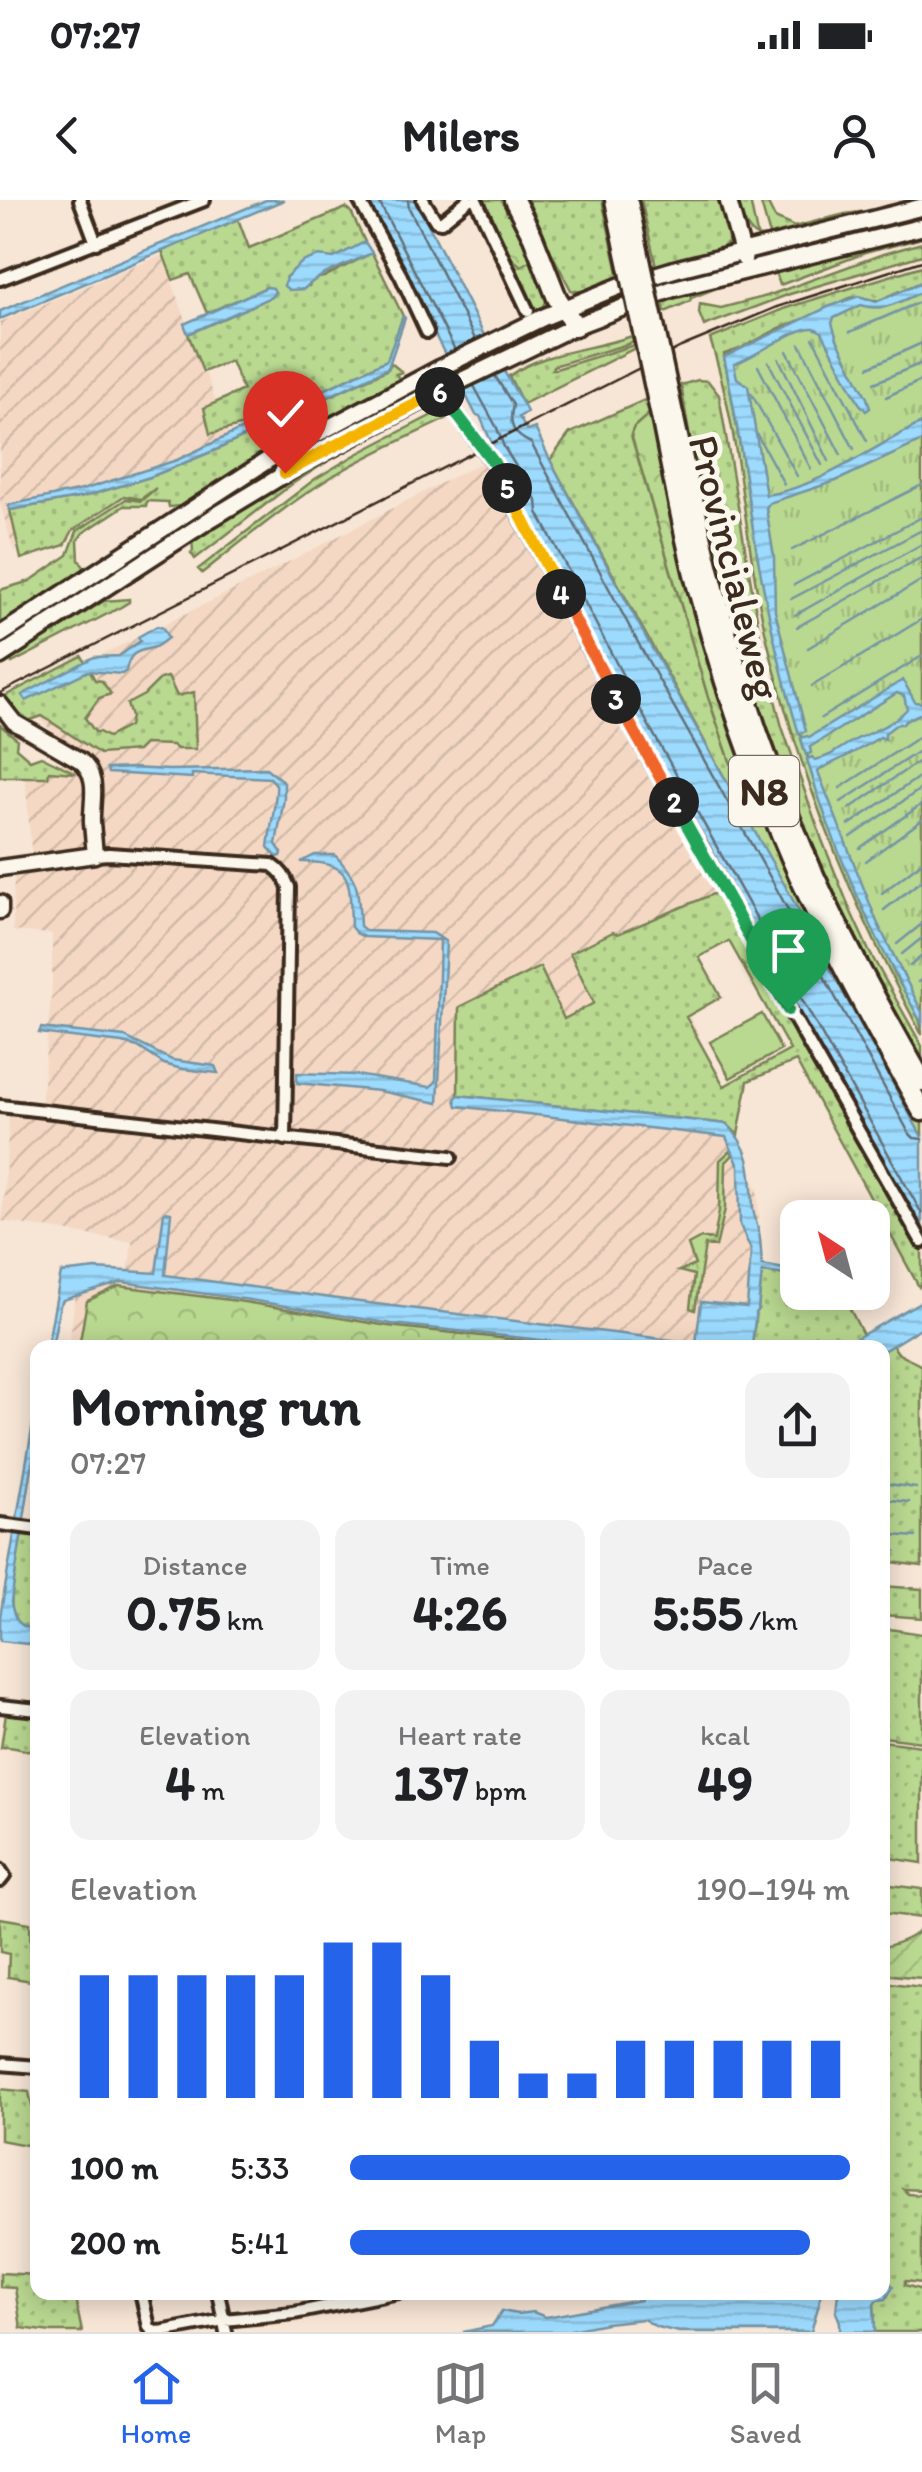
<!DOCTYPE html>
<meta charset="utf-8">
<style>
:root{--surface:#fff;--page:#f2f2f2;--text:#202124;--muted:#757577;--line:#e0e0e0;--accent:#2563eb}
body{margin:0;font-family:Itim,sans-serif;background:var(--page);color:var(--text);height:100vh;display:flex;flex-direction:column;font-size:38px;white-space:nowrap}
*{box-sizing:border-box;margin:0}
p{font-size:32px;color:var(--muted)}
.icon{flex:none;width:55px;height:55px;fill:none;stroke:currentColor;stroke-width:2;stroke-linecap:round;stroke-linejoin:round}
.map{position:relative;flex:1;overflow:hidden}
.drawer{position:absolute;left:30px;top:1140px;width:860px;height:960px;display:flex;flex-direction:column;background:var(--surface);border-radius:20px;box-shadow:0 5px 25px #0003}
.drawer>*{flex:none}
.needle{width:65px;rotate:324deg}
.tools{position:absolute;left:780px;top:1000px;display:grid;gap:20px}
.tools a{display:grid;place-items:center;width:110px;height:110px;border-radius:20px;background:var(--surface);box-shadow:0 5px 25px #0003;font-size:50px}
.pin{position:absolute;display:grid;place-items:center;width:85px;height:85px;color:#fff;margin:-102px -42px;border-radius:50% 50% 50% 0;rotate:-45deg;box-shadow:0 0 10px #0007}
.pin .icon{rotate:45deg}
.km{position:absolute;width:50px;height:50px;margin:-25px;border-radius:50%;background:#222;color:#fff;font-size:28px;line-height:50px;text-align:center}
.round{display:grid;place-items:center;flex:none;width:105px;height:105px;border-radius:20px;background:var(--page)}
.head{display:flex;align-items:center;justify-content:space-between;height:170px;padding:0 40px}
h1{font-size:55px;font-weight:800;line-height:75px}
.figures{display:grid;grid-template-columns:repeat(3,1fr);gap:15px;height:170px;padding:10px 40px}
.figures div{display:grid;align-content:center;border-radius:20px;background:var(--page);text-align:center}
.figures b{font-size:50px;font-weight:800}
.figures small{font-size:28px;font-weight:400}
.figures p{font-size:28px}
.chart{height:280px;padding:20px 40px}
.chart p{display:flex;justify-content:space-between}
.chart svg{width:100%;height:180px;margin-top:10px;stroke:var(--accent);stroke-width:6}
ul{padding:0 40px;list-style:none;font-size:32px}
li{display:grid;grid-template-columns:160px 120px 1fr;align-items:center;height:75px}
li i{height:25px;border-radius:12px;background:var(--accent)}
.status{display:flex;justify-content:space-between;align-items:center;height:70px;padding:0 50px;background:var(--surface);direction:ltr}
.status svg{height:28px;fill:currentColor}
header{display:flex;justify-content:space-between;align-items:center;height:130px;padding:0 40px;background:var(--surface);font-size:45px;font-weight:800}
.tab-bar{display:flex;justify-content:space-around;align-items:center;height:140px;border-top:2px solid var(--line);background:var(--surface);font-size:28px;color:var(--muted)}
.tab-bar a{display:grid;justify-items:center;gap:5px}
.tab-bar .on{color:var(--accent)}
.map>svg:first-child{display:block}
.industrial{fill:url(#industrial-furrows)}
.grass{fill:url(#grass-dots);stroke:#7a8157;stroke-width:2.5;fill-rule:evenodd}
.forest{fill:url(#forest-crowns);stroke:#7a8157;stroke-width:2.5}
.park{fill:url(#park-tufts);stroke:#7a8157;stroke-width:2.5}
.garden{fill:url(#garden-furrows);stroke:#7a8157;stroke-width:2.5}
.pitch{fill:#b9d890;stroke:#7a8157;stroke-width:2.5}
.water{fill:url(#water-rules);stroke:#7594a4;stroke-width:2.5}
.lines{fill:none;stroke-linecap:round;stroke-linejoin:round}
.shore{stroke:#627078;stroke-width:2.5}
.stream{stroke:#7594a4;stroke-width:2.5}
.street-casing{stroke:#3b2a1e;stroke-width:18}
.secondary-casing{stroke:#3b2a1e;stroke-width:21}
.primary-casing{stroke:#3b2a1e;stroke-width:22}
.highway-casing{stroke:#3b2a1e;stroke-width:25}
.street{stroke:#fbf7ec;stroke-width:10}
.secondary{stroke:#fbf7ec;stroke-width:14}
.primary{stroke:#fbf7ec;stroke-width:15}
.highway{stroke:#fbf7ec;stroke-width:18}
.rail{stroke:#3b2a1e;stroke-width:2.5}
.primary-bridge-casing{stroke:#3b2a1e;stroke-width:22;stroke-linecap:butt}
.highway-bridge-casing{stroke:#3b2a1e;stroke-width:25;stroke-linecap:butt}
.primary-bridge{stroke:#fbf7ec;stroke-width:15}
.highway-bridge{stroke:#fbf7ec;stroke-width:18}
.split-1-casing{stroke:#fff;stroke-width:20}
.split-2-casing{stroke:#fff;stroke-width:20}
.split-3-casing{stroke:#fff;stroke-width:20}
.split-4-casing{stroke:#fff;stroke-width:20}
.split-5-casing{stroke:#fff;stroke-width:20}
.split-6-casing{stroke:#fff;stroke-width:20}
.split-7-casing{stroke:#fff;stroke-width:20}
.split-8-casing{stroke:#fff;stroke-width:20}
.split-1{stroke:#22a559;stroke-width:12}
.split-2{stroke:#22a559;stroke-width:12}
.split-3{stroke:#f0652b;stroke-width:12}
.split-4{stroke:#f0652b;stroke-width:12}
.split-5{stroke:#f5b400;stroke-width:12}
.split-6{stroke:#22a559;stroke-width:12}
.split-7{stroke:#f5b400;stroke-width:12}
.split-8{stroke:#f5b400;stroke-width:12}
.labels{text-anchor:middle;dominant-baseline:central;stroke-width:10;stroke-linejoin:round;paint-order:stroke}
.shield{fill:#fbf7ec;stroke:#75685c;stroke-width:2.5}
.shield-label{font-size:40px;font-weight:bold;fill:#3b2a1e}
.street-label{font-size:42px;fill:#3b2a1e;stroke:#fbf7ec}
</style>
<div class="status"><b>07:27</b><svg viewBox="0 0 49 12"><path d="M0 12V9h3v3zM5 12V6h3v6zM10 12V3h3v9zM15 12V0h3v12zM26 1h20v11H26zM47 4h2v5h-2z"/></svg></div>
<header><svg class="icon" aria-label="back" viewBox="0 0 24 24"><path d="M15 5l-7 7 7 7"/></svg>Milers<svg class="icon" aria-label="person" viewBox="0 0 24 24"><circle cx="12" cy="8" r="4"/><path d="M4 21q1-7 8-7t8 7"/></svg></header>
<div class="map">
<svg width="922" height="2132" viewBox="0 0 922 2132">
<defs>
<pattern id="industrial-furrows" width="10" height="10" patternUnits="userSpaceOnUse" patternTransform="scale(2.5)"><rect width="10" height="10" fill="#f4d8c4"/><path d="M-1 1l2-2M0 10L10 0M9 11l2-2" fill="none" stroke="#d2baa8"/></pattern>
<pattern id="grass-dots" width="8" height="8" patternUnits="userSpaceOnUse" patternTransform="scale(2.5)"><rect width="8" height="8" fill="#b9d890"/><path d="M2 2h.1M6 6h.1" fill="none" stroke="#a0ba7c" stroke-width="1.8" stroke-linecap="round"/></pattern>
<pattern id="forest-crowns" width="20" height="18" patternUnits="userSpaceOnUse" patternTransform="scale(2.5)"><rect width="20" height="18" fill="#b9d890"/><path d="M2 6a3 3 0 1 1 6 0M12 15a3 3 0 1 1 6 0" fill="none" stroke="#a0ba7c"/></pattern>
<pattern id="park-tufts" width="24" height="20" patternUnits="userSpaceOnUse" patternTransform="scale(2.5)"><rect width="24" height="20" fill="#b9d890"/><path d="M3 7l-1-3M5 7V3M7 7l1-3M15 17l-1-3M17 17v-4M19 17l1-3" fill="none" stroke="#a0ba7c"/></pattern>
<pattern id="garden-furrows" width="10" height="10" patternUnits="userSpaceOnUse" patternTransform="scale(2.5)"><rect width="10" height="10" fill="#b9d890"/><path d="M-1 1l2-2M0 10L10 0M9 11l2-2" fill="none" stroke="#a0ba7c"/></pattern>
<pattern id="water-rules" width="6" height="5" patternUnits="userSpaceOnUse" patternTransform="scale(2.5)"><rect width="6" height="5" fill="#9cdafe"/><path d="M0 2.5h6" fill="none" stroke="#87bbd9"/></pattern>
</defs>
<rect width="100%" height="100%" fill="#f7e5d5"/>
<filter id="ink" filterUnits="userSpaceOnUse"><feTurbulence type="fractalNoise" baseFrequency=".01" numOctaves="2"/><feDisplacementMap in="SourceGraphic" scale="20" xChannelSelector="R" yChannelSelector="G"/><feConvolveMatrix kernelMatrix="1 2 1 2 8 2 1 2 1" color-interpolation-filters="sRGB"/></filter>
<g filter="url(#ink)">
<path class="industrial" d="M162,55L232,245L112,296L14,352L0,303V122Z
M488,259L659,590L695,645L720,691L644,723L698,834L758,991L759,1039L750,1147H69L76,1088L127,1081L132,1042L2,1021L10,906H41L52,786V734L13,731L14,665L32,660L25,574L81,558L16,497L238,388Z"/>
<path class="grass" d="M528,0H602L619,77C605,83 586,95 571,90L549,48Z
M641,0H721L728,30V43L716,54L685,58L656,66Z
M736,0H750L757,35L759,37L768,36L769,32L760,0H766L775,18L794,27L845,14L897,7L762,38C745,34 742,15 736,0Z
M346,8L351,12L365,42L334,58L300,65L286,77L309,86L313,79L324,77L372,53L403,116L388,160L255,222L210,234L204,208L243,190L231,161L203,172L188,134L271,97L275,92L267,87L207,113L190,74L173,80L162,51L238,19L249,48Z
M496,35L501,37L510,57L528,62L533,59C540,75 554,94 542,110L495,135L499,130L532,112Z
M922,35V38L865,53L780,85L776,73L719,87L691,98L690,101L665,112L662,97Z
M922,43V55L790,94L704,126L699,113L700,104L721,108L767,96L883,54Z
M922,66V82L876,102L798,121L780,128L724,157C749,283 761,411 800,534L922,503L801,539L806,554L811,553L812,557L807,559C828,632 862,702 893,771C902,792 922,812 922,835C853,707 797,573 765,431C743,334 741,233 710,139L786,108Z
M632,136L633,141L628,144L553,166L552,169H556L634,145L635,148L523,204L509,176C543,151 592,150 632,136Z
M391,163L402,172L396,174L402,183L392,185L367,201L228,276L181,306L169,307L168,302L147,301L146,306H124L83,333L78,340L79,360L84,367L83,374L0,426V390L30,381L68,355L77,331L126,299L141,301L156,288L141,299L124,296L73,330L65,345L21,359L10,310L83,297L150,277L218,249L388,169Z
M698,180L708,181L719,195L763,453L782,527L822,640L851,712L869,751L922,846V864L865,763L821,670L777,562L736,442L717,369L695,269L681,185Z
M427,183L431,185L432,188L5,448L2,444L242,282Z
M647,199L650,213L634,227L631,235L708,497L730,561L750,600L761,599L834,761L922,921V937L550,260L570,233Z
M430,204L344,251L292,284L195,359L191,353L193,351L192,338L306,268Z
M442,210L450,217C411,236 371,253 333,276C287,304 245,339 202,373L198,369L315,279L355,255Z
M129,399V402L121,407L12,463L9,456L47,437L104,401Z
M82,456L95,480L102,481L111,494L99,498L85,518L95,532H99L108,537L129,526L131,517L127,504L144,495L160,479L168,477L177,496L194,492L196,549H177L172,545L144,544L137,551L100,554L42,516L28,521L15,511L5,496Z
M0,525L17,539L16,548L30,560L41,556L76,573L49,571L48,577H0Z
M720,691L922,1052V1082L919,1087L796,861L748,881L738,935L727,924L458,895L459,807L540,767L564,819L594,803L570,753L613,732L618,734ZM729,741L790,850L724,886L686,817L721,797L699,757Z
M762,1072L797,1076L798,1092L842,1093L863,1135L841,1148L753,1147C751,1136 756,1125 755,1113L758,1109Z
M892,1145L899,1154L922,1166V1366L883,1361L882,1151Z
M22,1332L37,1333L30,1409L37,1411V1431C30,1429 21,1427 16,1421C4,1406 19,1352 22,1332Z
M882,1386L922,1389V1418L883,1415Z
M883,1428L922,1434V1542L883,1537Z
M6,1513L37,1516V1547C25,1556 14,1543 1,1548Z
M882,1541L922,1546V1663L883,1657Z
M883,1684L922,1689V1718L883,1713Z
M37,1715V1782L8,1777L9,1754L0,1752V1718L30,1723L31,1773Z
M883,1782L922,1787V1990L903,1989L908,1994L922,1995V2083L905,2081V2085L922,2090V2132H875L874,2103L890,2083L882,2079V1989L885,1982L882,1979Z
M0,1889L29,1892L37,1930V1947L0,1940Z
M0,2073L37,2075L38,2092L74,2093L82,2132H51L21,2128L15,2088L0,2087Z"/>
<path class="forest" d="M479,0H508L533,59L521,66L510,57L501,37L496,35Z
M650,213L664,253L761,599L753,603L730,561L708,497L631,234L634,227Z
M731,950L733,955L726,962L725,1009L716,1047L705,1045L695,1110L690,1108L694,1075L679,1071L695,1065L688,1045L701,1038L714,1040L719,1011L720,960Z
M119,1086L238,1101L388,1126L584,1147H79L87,1101Z"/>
<path class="park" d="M922,82V823C902,784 880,746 862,706C830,633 807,557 785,480L745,255L724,154L743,148L850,98C863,94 870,102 880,100Z"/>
<path class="garden" d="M922,1728V1778L883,1774V1747C896,1744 913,1738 922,1728Z"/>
<path class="pitch" d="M762,814L781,850L730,878L710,842Z"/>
<path class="water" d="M266,0H284L0,119V111Z
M366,0H416L491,149L523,204L527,212L519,217L527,231L535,228L550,260L650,445L783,682L922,937V1034L639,529L534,327L526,310L529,307L495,251L480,216L476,215Z
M365,42L372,53C349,64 321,72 304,89L289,90L284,86L286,77L302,62L318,56L334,58Z
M922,82V92C901,101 884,113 861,105L834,118L832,123L837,139L867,198L870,208L866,211L859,203L822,132C819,131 817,129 814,128C797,126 754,158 734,164L737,178L748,186L766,295C823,286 871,247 922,223V241L836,281L769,303L766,308L774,357L775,411L806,531L799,534C781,475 768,415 757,354C746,288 738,222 724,157L828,107L859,96L876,102Z
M267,87L273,88L275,92L271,97L188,134L184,124Z
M403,116L405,118L388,168L218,249L150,277L83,297L10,310L8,305L82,290L177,260L387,160Z
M157,426L163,428L168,438C165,440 158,446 155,447C138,452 130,450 126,471L122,474L88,471L26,501L22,495L94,457L119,456L140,441L138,437Z
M903,480L915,502L922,503V513L906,520L903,524H897L885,533V539L880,537C861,549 840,560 820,569L818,572L877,722L922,812V824C875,740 833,651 807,559L812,557L815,560C830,557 839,549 851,542C872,531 891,526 907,509L904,496L897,493L810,547L811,553L806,555L801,538L807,536L809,537Z
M132,568L169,570L266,568L284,582V599L276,644L282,653L281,656L277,657L268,647C269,636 278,591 276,585C275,582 272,580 270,578L192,574V578L108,573L107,569Z
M315,655H335C361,683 358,690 360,726L366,731L433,733L446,742L438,903L379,891L297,883V873L356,875L430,887L436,882L440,740L364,737L356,733L351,727C349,683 356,661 301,662Z
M41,828L125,837L172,860L215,866L218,873L182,869L164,864L138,847L122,843L39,833Z
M458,895L727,924C753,951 751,973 753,1008C754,1016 757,1024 759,1032C761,1043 761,1054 762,1065L797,1071V1076L762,1072L758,1109L755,1113C756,1125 751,1136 753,1147H606L392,1124L250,1100L122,1082L63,1100L60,1105L52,1147H47L61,1073L96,1069L156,1073L164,1012L171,1013L165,1075L360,1102L696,1143L701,1102L747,1107L751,1050L740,1025L739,966L726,937L457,906L455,899Z
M922,1101V1127L883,1151L882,1148L841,1147Z
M37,1200V1235L11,1402C14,1420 19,1427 37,1431V1445L0,1441V1417Z
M883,2079L893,2086L886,2099L877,2100L874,2104L875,2132H840V2122L836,2112L838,2093L882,2092Z
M645,2093H822L811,2132H679L657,2127L643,2119L606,2123L561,2132H463L492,2126L502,2111L517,2114L533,2112L546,2117L640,2100Z"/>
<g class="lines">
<path class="shore" d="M378,0L455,150
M408,0L409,8L475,139
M495,176L513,205C508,225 513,235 531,243L642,450L775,686L909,933L914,938L922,939
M474,186L497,228L504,247L537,301L538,312L543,322L648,524L922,1014"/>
<path class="stream" d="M850,132L922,101
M813,138L867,241
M800,144L854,249
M787,151L841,255
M779,159L829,261
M768,161L822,265
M758,166L811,269
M869,167L922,143
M874,183L922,163
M751,193L797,276
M886,197L922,180
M756,233L784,284
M792,350L922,285
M794,385L922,317
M791,399L922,330
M795,415L922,344
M797,427L922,357
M808,448L922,380
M812,486L922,419
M821,518L922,456
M840,588L922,535
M841,602L922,549
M849,609L922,559
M849,625L922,575
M851,637L922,588
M860,648L922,604
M866,661L922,620
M882,693L922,662
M884,710L922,680
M897,744L922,724
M902,754L922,738
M910,766L922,756
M918,782L922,779
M882,1283L916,1288
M882,1299L909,1302
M882,1334L916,1337
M882,1350L896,1351"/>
<g class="street-casing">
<path id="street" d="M80,0L96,43
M359,0L401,76L427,132
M423,0L436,21L441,22L468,0
M476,0L528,111
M0,79L204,0
M440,191L493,263L592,455L652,564L702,649L789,809L922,1042
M95,655L109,654L272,665C281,671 285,677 289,687L285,939
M0,906L451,957
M0,1324L38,1329
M0,1506L38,1510
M0,1670L4,1676L0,1681
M0,1864L38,1867
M141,2092L149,2127L153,2131L160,2132L224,2120L294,2113L399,2092
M218,2092L226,2132"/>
</g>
<g class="secondary-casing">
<path id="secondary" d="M0,504L14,522L81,561C100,578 91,600 92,623C93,633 94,645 95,655L0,668
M0,703V711"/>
</g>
<g class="primary-casing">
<path id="primary" d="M629,0L637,38
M728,0L744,58
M675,216L691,289
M0,435L268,260L450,163L544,117L620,86L676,69L922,7
M0,456L212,318L303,263L440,191L575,126L672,89L922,27"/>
</g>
<g class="highway-casing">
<path id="highway" d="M514,0L533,37L557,98L575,126
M615,0L624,43
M662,221C673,276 683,332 697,386C722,479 753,572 792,660C830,747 876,829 922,911
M691,289C716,413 754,535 804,652C837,731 880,806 922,881"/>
</g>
<use href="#street" class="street"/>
<use href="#secondary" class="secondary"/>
<use href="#primary" class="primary"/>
<use href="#highway" class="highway"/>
<path class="rail" d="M0,493L681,147L777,107L922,61"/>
<g class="primary-bridge-casing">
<path id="primary-bridge" d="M637,38L675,216"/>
</g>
<g class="highway-bridge-casing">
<path id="highway-bridge" d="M624,43L662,221"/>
</g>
<use href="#primary-bridge" class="primary-bridge"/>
<use href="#highway-bridge" class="highway-bridge"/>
</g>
</g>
<g class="lines" filter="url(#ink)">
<g class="split-1-casing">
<path id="split-1" d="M732,705L788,810"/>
</g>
<g class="split-2-casing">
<path id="split-2" d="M674,602L732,705"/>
</g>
<g class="split-3-casing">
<path id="split-3" d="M616,499L674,602"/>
</g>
<g class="split-4-casing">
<path id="split-4" d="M561,394L616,499"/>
</g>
<g class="split-5-casing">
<path id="split-5" d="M507,288L561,394"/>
</g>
<g class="split-6-casing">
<path id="split-6" d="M440,192L494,263L507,288"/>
</g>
<g class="split-7-casing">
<path id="split-7" d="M334,246L440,192"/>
</g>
<g class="split-8-casing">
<path id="split-8" d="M285,273L334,246"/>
</g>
<use href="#split-1" class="split-1"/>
<use href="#split-2" class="split-2"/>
<use href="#split-3" class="split-3"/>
<use href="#split-4" class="split-4"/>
<use href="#split-5" class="split-5"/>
<use href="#split-6" class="split-6"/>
<use href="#split-7" class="split-7"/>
<use href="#split-8" class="split-8"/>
</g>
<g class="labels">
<rect class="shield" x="729" y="556" width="70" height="70" rx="8"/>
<g class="shield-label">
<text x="764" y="591">N8</text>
</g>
<g class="street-label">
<text transform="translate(735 367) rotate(76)">Provincialeweg</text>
</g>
</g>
</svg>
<div class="tools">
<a><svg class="needle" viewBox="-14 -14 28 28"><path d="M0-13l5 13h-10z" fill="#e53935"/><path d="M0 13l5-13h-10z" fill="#757577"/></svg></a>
</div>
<div class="pin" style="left:788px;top:810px;background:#1e9e55"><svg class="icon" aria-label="arrive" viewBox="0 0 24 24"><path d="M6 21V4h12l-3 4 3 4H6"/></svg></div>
<div class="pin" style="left:285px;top:273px;background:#d93025"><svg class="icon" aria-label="check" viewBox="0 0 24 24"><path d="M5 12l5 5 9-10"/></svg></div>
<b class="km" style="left:674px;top:602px">2</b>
<b class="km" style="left:616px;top:499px">3</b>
<b class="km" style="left:561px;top:394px">4</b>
<b class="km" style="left:507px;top:288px">5</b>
<b class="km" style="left:440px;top:192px">6</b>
<section class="drawer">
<div class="head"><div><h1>Morning run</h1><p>07:27</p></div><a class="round"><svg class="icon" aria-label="share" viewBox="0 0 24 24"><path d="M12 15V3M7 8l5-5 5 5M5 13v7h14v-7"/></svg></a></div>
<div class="figures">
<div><p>Distance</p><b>0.75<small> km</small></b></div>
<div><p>Time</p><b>4:26</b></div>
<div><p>Pace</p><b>5:55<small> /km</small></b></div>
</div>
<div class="figures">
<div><p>Elevation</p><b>4<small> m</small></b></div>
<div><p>Heart rate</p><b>137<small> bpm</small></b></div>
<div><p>kcal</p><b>49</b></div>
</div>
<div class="chart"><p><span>Elevation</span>190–194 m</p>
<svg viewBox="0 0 160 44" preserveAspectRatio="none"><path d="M5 44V14M15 44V14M25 44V14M35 44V14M45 44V14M55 44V6M65 44V6M75 44V14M85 44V30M95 44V38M105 44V38M115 44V30M125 44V30M135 44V30M145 44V30M155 44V30"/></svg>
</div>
<ul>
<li><b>100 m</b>5:33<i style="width:100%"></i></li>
<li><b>200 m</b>5:41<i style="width:92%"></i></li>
</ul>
</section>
</div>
<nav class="tab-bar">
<a class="on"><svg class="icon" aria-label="home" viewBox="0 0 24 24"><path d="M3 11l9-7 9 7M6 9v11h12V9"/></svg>Home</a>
<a><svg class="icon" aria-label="map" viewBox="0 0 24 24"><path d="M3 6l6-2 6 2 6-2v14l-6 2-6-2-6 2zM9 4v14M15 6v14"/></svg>Map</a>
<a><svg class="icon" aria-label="saved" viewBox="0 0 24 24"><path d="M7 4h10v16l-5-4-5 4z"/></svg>Saved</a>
</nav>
